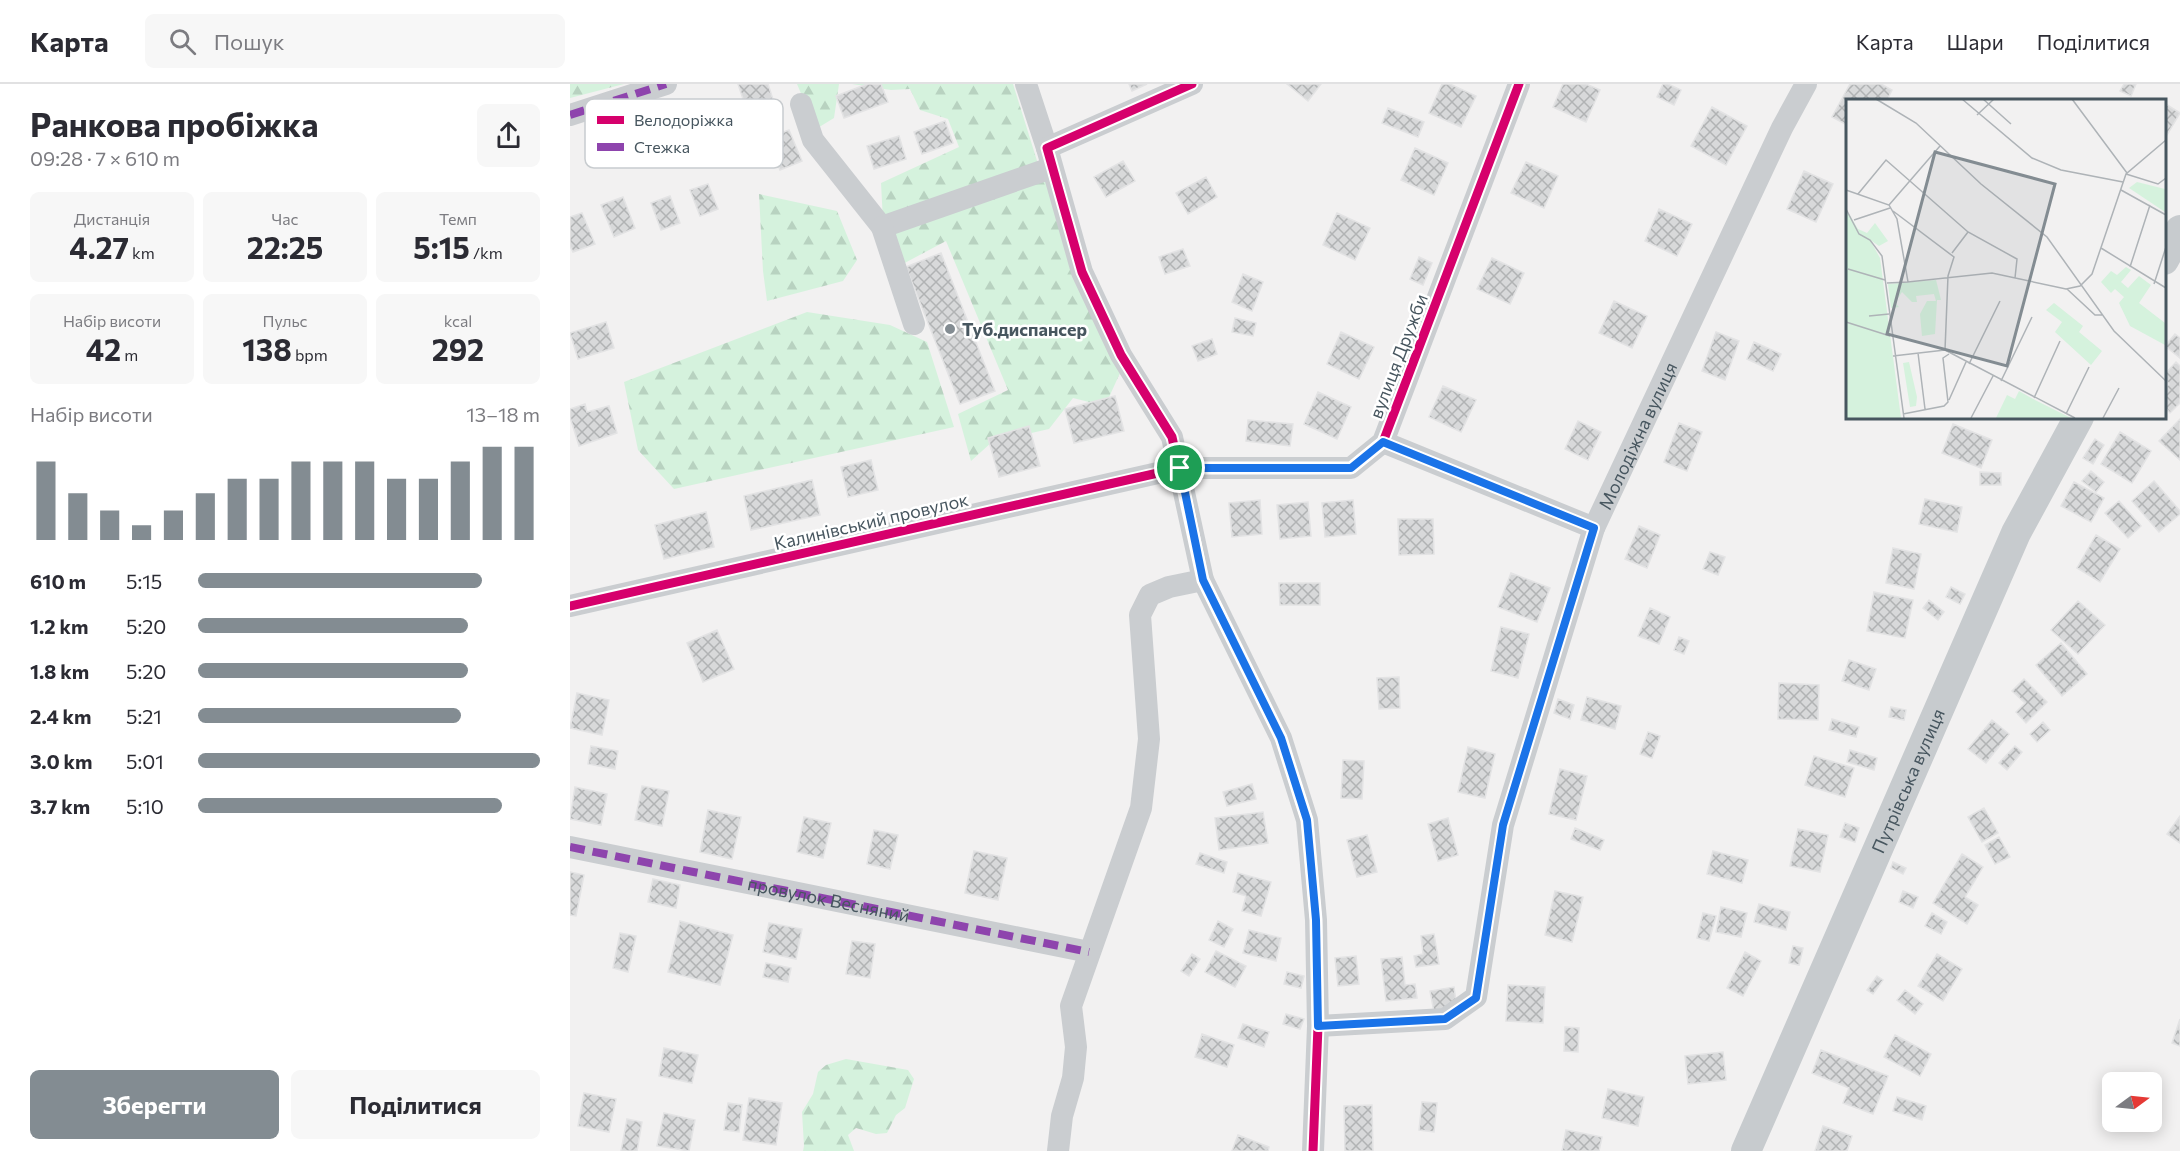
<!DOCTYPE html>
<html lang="uk">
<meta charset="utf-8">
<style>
:root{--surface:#fff;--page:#f7f7f7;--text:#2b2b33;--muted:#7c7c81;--line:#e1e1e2;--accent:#838c92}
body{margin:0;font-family:Commissioner,sans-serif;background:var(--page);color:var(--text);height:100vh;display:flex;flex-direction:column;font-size:22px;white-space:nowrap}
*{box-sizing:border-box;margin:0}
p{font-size:20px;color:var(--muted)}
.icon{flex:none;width:33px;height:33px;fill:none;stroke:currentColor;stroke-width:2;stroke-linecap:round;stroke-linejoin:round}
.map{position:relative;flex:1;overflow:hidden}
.drawer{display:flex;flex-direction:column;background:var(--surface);width:570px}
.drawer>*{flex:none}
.needle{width:39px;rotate:75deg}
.controls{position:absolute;left:1532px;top:988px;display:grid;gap:12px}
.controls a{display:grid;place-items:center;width:60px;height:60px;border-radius:9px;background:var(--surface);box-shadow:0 3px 15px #0003;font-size:30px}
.pin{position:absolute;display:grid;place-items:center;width:51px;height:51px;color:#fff;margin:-26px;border:3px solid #fff;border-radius:50%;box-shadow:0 2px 6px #0007}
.round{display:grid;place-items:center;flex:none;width:63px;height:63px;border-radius:9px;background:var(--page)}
.summary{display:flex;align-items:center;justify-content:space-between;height:102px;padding:0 30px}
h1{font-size:33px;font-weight:700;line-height:45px}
.metrics{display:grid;grid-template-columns:repeat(3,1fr);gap:9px;height:102px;padding:6px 30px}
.metrics div{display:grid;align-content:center;border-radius:9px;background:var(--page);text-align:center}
.metrics b{font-size:30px;font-weight:700}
.metrics small{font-size:16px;font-weight:400}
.metrics p{font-size:16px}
.chart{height:168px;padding:12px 30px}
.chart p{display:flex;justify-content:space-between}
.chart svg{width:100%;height:108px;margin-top:6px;stroke:var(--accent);stroke-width:6}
.action{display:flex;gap:12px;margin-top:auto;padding:12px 30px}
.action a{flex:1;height:69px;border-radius:9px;background:var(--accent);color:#fff;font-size:24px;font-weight:700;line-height:69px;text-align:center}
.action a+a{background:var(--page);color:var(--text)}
ul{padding:0 30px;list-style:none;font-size:20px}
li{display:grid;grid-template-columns:96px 72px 1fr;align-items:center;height:45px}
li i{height:15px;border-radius:8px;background:var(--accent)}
header{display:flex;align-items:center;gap:36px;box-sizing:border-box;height:84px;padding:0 30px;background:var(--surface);border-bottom:2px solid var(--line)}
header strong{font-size:28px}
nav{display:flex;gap:33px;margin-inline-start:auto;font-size:21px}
.search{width:420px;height:54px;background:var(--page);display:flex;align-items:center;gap:15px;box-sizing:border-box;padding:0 21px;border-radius:9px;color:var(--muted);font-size:22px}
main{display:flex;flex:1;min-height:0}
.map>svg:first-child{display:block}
.forest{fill:url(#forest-firs)}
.building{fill:url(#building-cross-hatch);stroke:#e3e3e4;stroke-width:1.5}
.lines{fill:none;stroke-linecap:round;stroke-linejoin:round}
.minor{stroke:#cacdd0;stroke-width:22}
.major{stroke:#c7cbce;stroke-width:30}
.quiet{stroke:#8e44ad;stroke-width:8;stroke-dasharray:15 8;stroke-linecap:butt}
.cycleway-casing{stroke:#fff;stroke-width:13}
.cycleway{stroke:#d6006c;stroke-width:9}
.route-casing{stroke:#fff;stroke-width:12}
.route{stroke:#1a73e8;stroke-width:8}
.poi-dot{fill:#838c92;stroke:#fff;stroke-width:2}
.labels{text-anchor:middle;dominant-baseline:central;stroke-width:5;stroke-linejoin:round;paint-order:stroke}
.poi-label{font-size:18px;font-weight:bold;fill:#47565f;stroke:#fff;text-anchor:start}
.street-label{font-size:18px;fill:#47565f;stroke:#fff}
.inset-road{fill:none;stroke:#aeb3b7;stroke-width:1.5}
.view{fill:#838c92;fill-opacity:0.15;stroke:#838c92;stroke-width:3}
.inset-edge{fill:none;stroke:#47565f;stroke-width:3}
.key{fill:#fff;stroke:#c8cccf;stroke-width:1.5}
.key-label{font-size:16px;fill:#47565f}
</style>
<header>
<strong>Карта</strong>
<div class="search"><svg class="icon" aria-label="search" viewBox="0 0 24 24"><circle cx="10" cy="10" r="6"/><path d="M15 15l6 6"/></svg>Пошук</div>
<nav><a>Карта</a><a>Шари</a><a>Поділитися</a></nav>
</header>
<main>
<section class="drawer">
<div class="summary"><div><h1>Ранкова пробіжка</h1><p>09:28 · 7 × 610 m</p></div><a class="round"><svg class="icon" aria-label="share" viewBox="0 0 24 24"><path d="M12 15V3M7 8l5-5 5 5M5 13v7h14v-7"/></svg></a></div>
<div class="metrics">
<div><p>Дистанція</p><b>4.27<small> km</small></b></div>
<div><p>Час</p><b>22:25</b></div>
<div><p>Темп</p><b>5:15<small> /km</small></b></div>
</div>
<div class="metrics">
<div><p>Набір висоти</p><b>42<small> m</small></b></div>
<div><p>Пульс</p><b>138<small> bpm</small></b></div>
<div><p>kcal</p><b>292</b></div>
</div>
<div class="chart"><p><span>Набір висоти</span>13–18 m</p>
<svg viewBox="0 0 160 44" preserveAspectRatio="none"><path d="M5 44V12M15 44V25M25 44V32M35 44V38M45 44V32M55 44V25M65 44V19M75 44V19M85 44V12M95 44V12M105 44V12M115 44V19M125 44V19M135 44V12M145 44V6M155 44V6"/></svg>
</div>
<ul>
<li><b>610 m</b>5:15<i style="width:83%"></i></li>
<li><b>1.2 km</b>5:20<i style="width:79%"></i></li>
<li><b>1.8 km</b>5:20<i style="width:79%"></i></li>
<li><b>2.4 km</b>5:21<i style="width:77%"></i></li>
<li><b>3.0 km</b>5:01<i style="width:100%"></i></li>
<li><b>3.7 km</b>5:10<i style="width:89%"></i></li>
</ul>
<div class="action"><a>Зберегти</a><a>Поділитися</a></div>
</section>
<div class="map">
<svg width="1610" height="1067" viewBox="0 0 1610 1067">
<defs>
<pattern id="forest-firs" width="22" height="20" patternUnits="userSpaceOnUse" patternTransform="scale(1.5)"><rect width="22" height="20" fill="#d5f2dd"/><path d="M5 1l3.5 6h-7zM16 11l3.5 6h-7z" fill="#b8d2c0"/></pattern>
<pattern id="building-cross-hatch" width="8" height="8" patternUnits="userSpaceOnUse" patternTransform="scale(1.5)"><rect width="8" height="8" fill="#d8d9da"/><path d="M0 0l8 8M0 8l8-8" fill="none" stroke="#b1b3b4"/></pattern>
</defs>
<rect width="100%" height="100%" fill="#f2f1f1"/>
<path class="forest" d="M0,0H54L0,14Z
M227,0H269L264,34L246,45Z
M282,0H443L468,80L475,94L550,289L535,322L503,314L479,345L422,358L401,377L388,330L438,306L376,157L329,182L313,137L311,99L389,63L378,35L350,26L340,5L321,6Z
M189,110L267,127L287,176L273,197L197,217L193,187Z
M237,228L320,241L357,258L384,343L104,405L68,366L54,298Z
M276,975L338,986L344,995L335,1024L326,1031L317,1049L306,1050L286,1044L278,1051L284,1067H233L234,1062L232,1028L243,1010L248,988L256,981Z"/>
<path class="building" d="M168,0H198L207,28L180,36Z
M297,0H311L318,18L274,34L266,12Z
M559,0H577L562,7Z
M717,0H751L738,17Z
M872,0H880L906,12L891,43L859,29Z
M993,0H1016L1030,6L1016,38L983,23Z
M1093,0H1098L1111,6L1104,21L1087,13Z
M1280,0H1311L1322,6L1317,16H1277V41L1262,33Z
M1554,0H1566L1561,12L1550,7Z
M1594,19L1610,29L1594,56Z
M1142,23L1177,42L1156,81L1121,62Z
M818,24L854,38L848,53L812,39Z
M375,37L383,59L352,70L344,48Z
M219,46L232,77L210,86L197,54Z
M329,52L336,75L304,85L297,62Z
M845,64L878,79L864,111L831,96Z
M553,77L565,97L536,113L524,93Z
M956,78L988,92L974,124L941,109Z
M1234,87L1263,100L1246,138L1217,125Z
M636,93L647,113L618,130L606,109Z
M138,100L148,125L130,132L120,106Z
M100,112L110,139L91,146L81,119Z
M53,113L65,144L44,153L31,121Z
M1089,125L1122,140L1107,172L1075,157Z
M12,129L25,160L3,168L0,162V133Z
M767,129L800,144L785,176L753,161Z
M613,165L620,182L595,190L589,173Z
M371,169L425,307L390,320L336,183Z
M849,173L862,179L853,201L840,195Z
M922,174L954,189L940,220L907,205Z
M673,190L693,198L682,227L662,218Z
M1044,217L1077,232L1062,264L1029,249Z
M665,234L686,239L683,252L662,248Z
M36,238L44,264L8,275L0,249Z
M771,248L804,263L789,295L757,280Z
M1146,248L1169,257L1155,296L1132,287Z
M1605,250L1610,254V274L1595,262Z
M642,255L647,270L628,277L622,262Z
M1184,258L1211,270L1203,287L1177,275Z
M1606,278L1610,282V319L1600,329L1594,322V305L1599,300L1594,294V291Z
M873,302L906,316L891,348L859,333Z
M748,308L781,323L767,355L734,340Z
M545,312L554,347L504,359L495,325Z
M15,320L17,328L39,322L47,349L9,362L0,333V325Z
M1610,335V376L1589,357Z
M678,336L723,340L720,362L676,357Z
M1008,337L1031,348L1018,376L995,365Z
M1109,339L1132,348L1117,387L1094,378Z
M1383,340L1422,356L1411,384L1372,369Z
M459,342L470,382L429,393L418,354Z
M1550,348L1581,367L1562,399L1531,380Z
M1525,355L1534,361L1523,380L1513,374Z
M301,376L308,406L278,413L271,383Z
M1521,387L1534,398L1526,408L1512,397Z
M1410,388L1431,389V401H1410Z
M242,396L250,431L181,446L174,412Z
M1584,397L1610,427V430L1589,448L1562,417Z
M1504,398L1534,414L1521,438L1491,422Z
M1355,415L1392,423L1387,448L1349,440Z
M690,416L692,450L662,453L659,419Z
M783,416L786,450L755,453L752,419Z
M1549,417L1571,442L1558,454L1535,429Z
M738,418L741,452L710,455L707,421Z
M136,428L144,463L94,475L85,441Z
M828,435H863L864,470L829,471Z
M1069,442L1090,451L1077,484L1055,475Z
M1526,451L1550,465L1530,498L1507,484Z
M1323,464L1351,470L1344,505L1316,499Z
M1140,468L1155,473L1148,491L1133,485Z
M941,489L980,504L967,538L928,523Z
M709,499H750V521H710Z
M1381,503L1395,510L1390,520L1376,513Z
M1304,508L1343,516L1335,554L1297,547Z
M1359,516L1374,528L1368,536L1353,524Z
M1508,517L1535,541L1508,570L1481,546Z
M1080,524L1100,533L1089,560L1068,552Z
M931,543L959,550L948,594L921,587Z
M147,546L164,585L133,598L117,559Z
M1109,553L1119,557L1114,570L1104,566Z
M1491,559L1517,590L1492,612L1466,581Z
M1279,576L1306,585L1299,606L1272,597Z
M829,593L830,624L809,625L807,594Z
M1454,595L1477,618L1456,639L1446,628L1455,619L1442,607Z
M1209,599L1249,601L1248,636L1208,635Z
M7,609L39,616L32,651L0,644Z
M1017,613L1051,622L1045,645L1011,636Z
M988,615L1004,621L1000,635L984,629Z
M1321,623L1336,626L1334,636L1319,633Z
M1262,635L1289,643L1286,653L1259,646Z
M1422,636L1439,650L1416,679L1398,665Z
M1473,638L1480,646L1467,658L1460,650Z
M1078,648L1090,652L1082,674L1070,670Z
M21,662L48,667L45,685L18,680Z
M1445,662L1452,668L1437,686L1429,679Z
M898,663L925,670L915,714L888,708Z
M1280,666L1307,674L1304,686L1277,678Z
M1244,672L1284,684L1275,713L1235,701Z
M773,676L794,677L792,715L771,714Z
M990,685L1017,692L1006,736L979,730Z
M682,700L686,715L657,722L653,708Z
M72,702L99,707L92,742L65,736Z
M5,703L37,710L31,741L0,735Z
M1414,724L1428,749L1412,758L1398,733Z
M138,726L171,733L162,775L130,768Z
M693,728L698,759L649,766L645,734Z
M1610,732V759L1597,750Z
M234,733L261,739L253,774L227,768Z
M878,734L888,771L868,777L858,740Z
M1275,739L1289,744L1285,758L1270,753Z
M1005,744L1034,756L1030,766L1001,755Z
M1228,745L1258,751L1250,788L1220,782Z
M304,746L328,751L320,785L297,780Z
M797,751L807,788L787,793L777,756Z
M1429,753L1440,773L1425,780L1415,761Z
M404,767L437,774L428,816L395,809Z
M1143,767L1178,776L1172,799L1137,790Z
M630,769L657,778L654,789L626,780Z
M1392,770L1413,783L1395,813L1408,821L1397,840L1363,819Z
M1323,778L1336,784L1333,790L1321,784Z
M0,788L14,791L6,832L0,831Z
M668,789L701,798L691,832L672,827L676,812L663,808Z
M83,795L110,801L106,824L78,818Z
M985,807L1013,813L1002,858L975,851Z
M1333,807L1348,813L1343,824L1329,818Z
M1189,820L1220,828L1216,846L1184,838Z
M1151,823L1177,829L1171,853L1146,848Z
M1133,829L1146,832L1139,857L1127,854Z
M1362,829L1377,838L1371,850L1355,842Z
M110,837L163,851L150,901L98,888Z
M648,837L663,845L654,863L639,856Z
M199,839L232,845L226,875L193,868Z
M679,846L711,854L706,877L673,869Z
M50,849L66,852L58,888L43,884Z
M864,850L869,880L846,883L844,872L853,870L851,852Z
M282,857L305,860L300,894L276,890Z
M1223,862L1233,864L1229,881L1219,879Z
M646,867L676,882L665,903L635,888Z
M1175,868L1191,877L1173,912L1157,904Z
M622,870L630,875L619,892L611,887Z
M1367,870L1392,885L1373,917L1348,902Z
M786,872L789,900L768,902L765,874Z
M832,873L835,901L845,900L847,914L816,917L811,875Z
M196,879L221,884L218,898L193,893Z
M717,888L734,892L731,904L714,900Z
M1307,892L1313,896L1303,910L1297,906Z
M938,901L975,903L973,939L936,937Z
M884,903L887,925L864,928L860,907Z
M1335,906L1353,920L1345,930L1327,916Z
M716,930L734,935L730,945L713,940Z
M1610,935V962L1602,959Z
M673,940L699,948L694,963L668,954Z
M995,943L1009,944L1008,968L994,967Z
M632,950L664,961L657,983L625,973Z
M1325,951L1361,970L1350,992L1314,973Z
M94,964L128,971L122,999L89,992Z
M1251,966L1318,992L1303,1030L1273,1019L1279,1004L1242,989Z
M1153,968L1156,996L1118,1000L1115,972Z
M1038,1005L1074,1013L1068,1042L1032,1034Z
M14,1009L46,1015L39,1048L8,1042Z
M1327,1013L1356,1022L1352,1036L1323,1027Z
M179,1014L212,1019L206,1061L173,1056Z
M852,1018L867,1019L864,1048L849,1046Z
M158,1019L172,1021L169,1048L154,1046Z
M802,1021L803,1067H775L774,1022Z
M94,1029L125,1036L119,1067L87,1062Z
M57,1035L72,1038L67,1067H51Z
M1253,1042L1282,1052L1277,1067H1245Z
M996,1046L1032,1053L1029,1067H992Z
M668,1051L699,1063L698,1067H662Z"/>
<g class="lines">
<g class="minor">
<path d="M456,0L477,64"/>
<path d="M622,0L477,64L512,188L551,271L602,353L633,496L711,654L737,736L746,836L748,942L743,1067"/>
<path d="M231,20L243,56L312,143L481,84"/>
<path d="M0,31L96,0"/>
<path d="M312,143L344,240"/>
<path d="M813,358L1024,444"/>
<path d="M0,522L610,384H781L813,358L949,0"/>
<path id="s1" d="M0,763L519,868"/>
<path id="s2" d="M748,942L875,935L906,913L933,741L1024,444L1212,44L1236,0"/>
<path d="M488,1067L492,1032L503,994L506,963L501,922L571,724L579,655L570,531L580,511L599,503L633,496"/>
</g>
<g class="major">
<path d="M1594,176L1610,146"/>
<path id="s3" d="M1176,1067L1446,449L1509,333"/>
</g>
<path class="quiet" d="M0,31L96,0
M0,763L519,868"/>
<g class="cycleway-casing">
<path id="cycleway" d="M622,0L477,64L512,188L551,271L602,353L633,496L711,654L737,736L746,836L748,942L743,1067
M0,522L610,384H781L813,358L949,0"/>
</g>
<use href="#cycleway" class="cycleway"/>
</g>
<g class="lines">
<g class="route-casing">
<path id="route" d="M813,358L1024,444L933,741L906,914L875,935L748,942L746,836L737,736L711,654L633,496L610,384H781Z"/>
</g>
<use href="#route" class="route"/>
</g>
<circle class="poi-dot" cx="380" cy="245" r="6"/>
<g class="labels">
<g class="poi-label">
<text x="392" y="245">Туб.диспансер</text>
</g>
<g class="street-label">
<text transform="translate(828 272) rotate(-69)">вулиця Дружби</text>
<text stroke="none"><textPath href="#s2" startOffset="752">Молодіжна вулиця</textPath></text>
<text transform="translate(301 437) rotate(-13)">Калинівський провулок</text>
<text stroke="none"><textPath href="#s3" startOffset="404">Путрівська вулиця</textPath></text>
<text stroke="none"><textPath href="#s1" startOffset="264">провулок Весняний</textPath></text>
</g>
</g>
<g transform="translate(1276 15)">
<rect width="320" height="320" fill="#f2f1f1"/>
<path d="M173,292L189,301L225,319H150L161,296L169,300Z" fill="#d5f2dd"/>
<path d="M291,83L319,90V113L283,89ZM0,110L12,130L21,134L29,124L42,142L33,147L14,134L24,141L34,159L55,319H0ZM90,181L95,201H91L89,235L76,237L74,215L81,202H90L88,195L70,197L71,203H66L56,193L49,204L53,208L45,209L42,185ZM63,263L71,298L70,307L64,308L57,264Z" fill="#d5f2dd"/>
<path d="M280,168L285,171L275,183L282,189L293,177L305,186L293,204L319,224V246L284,227L273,204L278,198L269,190L265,194L255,183L265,172L271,176ZM208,204L237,227L233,233L256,252L245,266L209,233L216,223L200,211Z" fill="#d5f2dd"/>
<path class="inset-road" d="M30,0L70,24L135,85L201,138L268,232L320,282M116,0L186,59L215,71L277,83M137,0L165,25M226,0L281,74M131,16L148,0M280,75L312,85L320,79M0,91L43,106L51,120L62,183L146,174L220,190L234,187L246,175L280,75L320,41M275,91L320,116M12,95L40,61L122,133L171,160L169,179M43,106L94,47M0,110L13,135L24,141L36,157L58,319M47,112L108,158L102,177L99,251M8,121L44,109M255,149L320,189M106,154L122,133M284,168L304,106M2,170L39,181M41,184L62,183M308,185L320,148M221,190L249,216H256M23,217L43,215M0,223L44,237M99,251L229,319M72,254L79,310M47,257L99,251M123,265L154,202M155,282L186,218M188,299L214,242M103,301L120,263M57,315L98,307L102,303L97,259L103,255M220,315L243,268M125,319L147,277M257,319L273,289"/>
<path class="view" d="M89,53L209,85L161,267L41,235Z"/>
<rect width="320" height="320" class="inset-edge"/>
</g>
<rect x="15" y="15" width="198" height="69" rx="9" class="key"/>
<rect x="27" y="32" width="27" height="8" fill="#d6006c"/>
<rect x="27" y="59" width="27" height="8" fill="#8e44ad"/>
<g class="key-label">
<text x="64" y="42">Велодоріжка</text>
<text x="64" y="69">Стежка</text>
</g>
</svg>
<div class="controls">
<a><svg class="needle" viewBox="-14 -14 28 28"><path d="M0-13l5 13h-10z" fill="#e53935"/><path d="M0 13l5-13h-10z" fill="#7c7c81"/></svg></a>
</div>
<div class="pin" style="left:610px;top:384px;background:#1e9e55"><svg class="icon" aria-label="arrive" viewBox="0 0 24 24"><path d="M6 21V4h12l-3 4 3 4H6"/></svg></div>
</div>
</main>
